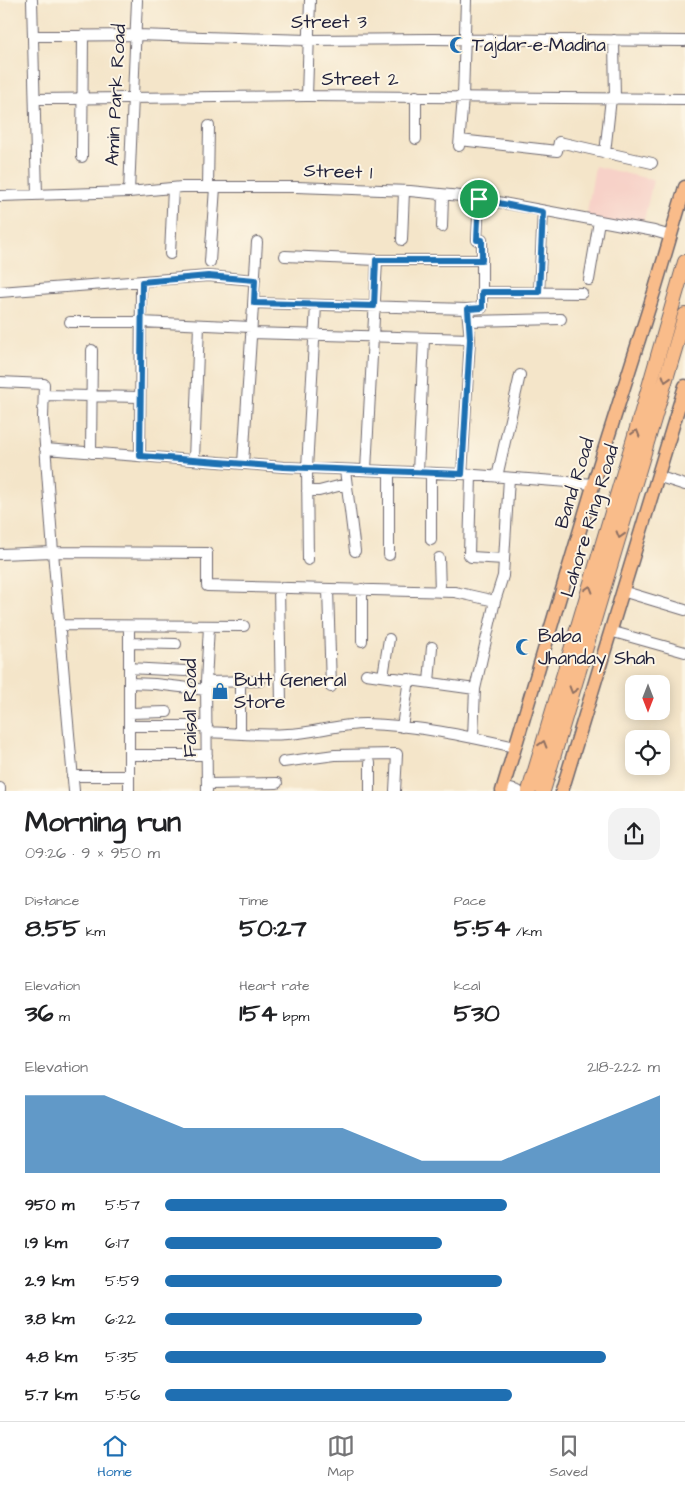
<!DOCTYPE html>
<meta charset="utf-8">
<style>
:root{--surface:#fff;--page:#f2f2f2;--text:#202124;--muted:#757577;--line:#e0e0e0;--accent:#1f6fb2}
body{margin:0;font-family:"Architects Daughter",sans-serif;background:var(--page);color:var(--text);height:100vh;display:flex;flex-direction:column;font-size:19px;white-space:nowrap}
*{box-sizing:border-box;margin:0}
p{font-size:16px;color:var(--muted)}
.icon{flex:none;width:28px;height:28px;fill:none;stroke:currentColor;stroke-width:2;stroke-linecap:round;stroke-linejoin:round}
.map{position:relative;height:791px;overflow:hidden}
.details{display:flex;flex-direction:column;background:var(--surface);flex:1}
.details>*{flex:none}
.needle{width:32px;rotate:180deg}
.controls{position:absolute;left:625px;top:675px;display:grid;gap:10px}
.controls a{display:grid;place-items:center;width:45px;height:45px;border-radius:10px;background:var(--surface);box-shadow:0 2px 12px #0003;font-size:25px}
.pin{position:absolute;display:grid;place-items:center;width:42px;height:42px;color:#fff;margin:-21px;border:2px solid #fff;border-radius:50%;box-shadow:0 1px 5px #0007}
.round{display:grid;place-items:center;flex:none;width:52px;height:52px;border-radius:15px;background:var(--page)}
.overview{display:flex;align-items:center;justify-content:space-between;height:85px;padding:0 25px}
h1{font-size:28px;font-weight:800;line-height:38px}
.figures{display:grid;grid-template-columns:repeat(3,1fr);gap:8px;height:85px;padding:5px 25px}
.figures div{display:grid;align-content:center}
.figures b{font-size:25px;font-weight:800}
.figures small{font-size:14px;font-weight:400}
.figures p{font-size:14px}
.chart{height:140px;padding:10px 25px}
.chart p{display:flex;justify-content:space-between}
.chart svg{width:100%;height:90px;margin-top:5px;fill:var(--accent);opacity:.7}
ul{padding:0 25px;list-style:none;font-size:16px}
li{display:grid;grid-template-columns:80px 60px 1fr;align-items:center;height:38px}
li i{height:12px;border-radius:6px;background:var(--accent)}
.tabs{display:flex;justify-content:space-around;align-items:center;height:70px;border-top:1px solid var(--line);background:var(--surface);font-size:14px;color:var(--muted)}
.tabs a{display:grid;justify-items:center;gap:2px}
.tabs .on{color:var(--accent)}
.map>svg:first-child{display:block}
.built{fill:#f7d1c8}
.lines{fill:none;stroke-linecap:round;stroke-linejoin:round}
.minor-casing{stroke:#6c666d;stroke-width:12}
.major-casing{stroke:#6c666d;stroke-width:15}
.highway-casing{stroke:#6c666d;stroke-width:16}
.minor{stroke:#fff;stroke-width:10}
.major{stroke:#f9bc8a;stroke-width:12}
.highway{stroke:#f9bc8a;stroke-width:14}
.oneway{stroke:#8e6f62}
.route-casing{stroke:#fff;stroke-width:10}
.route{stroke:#1f6fb2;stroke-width:6}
.labels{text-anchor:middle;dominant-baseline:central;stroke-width:4;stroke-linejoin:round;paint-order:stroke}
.street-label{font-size:19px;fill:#22223b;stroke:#fcf5e5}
.poi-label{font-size:19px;fill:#22223b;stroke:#fcf5e5;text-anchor:start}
</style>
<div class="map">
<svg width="685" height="791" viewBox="0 0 685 791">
<rect width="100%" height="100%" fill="#fcf5e5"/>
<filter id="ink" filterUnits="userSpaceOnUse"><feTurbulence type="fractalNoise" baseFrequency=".02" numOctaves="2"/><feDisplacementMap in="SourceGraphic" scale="10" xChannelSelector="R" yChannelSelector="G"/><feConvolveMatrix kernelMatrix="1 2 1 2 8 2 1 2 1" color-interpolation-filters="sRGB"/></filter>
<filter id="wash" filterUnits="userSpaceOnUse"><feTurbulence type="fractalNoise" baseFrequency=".0096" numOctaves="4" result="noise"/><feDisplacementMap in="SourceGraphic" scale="20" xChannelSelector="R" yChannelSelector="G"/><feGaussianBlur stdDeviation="1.12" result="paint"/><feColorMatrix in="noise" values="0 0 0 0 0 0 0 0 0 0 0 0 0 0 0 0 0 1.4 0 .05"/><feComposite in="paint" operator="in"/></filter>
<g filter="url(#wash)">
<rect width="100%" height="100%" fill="#f4e5c9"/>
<path class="built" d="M595,166L653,180L642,229L586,219Z"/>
</g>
<g filter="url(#ink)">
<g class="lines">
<g class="minor-casing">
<path id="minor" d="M32,0L37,195
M33,36L136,35L308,40L432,39L685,41
M614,40L615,99
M307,96L310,0
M35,99L307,96L685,99
M416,139V96
M460,140L557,151L559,142L652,163
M459,146L463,97L466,0
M605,153L611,98
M82,157L83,35
M208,187L209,126
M129,192L137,0
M0,196L129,192L182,187H296L410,191L471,197L654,231L671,236
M442,227L443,195
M402,240L404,191
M170,254L173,188
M285,256L377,260H482
M210,262L215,187
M589,280L599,221
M0,292L208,276L255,280
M482,292L582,293
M539,292L543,211
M254,303L467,309L482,308V240H477L479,199
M469,321L561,319
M70,322H141L251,327
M251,333L470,339
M0,382L44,384L43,418L53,552L74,791
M44,395L140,397
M45,449L284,467L462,474L594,484
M91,453L92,350
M140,456L141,282
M194,460L199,325
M243,464L257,242
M345,470L355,551
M366,470L377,260
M418,472L424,338
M431,473V540
M462,474L470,339L467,309
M471,475L469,555L471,557L504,559
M657,476L685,485
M497,477L520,375
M307,491H319L346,484
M0,554L53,552L207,553V586L455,592L495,601
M389,555V471
M439,558L440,592
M308,560L307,468L316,305
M279,588L281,703
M328,589L331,687
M362,589V641
M622,591L685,610
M59,625L244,626
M129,626V791
M610,631L685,652
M129,643L176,644
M129,668L185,671
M366,674L475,689
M383,676L389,639
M206,682L260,681
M429,682L432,647
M129,683L155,684L206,690
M129,713L167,712
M129,726H207
M402,727L409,679
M207,732C233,733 261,736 287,734C313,733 339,724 365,724C416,725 466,736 515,747
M240,733V681
M473,737L475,689L495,601L503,576L509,478
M129,755H207
M283,762L335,755L397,754L395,791
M72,776H129
M207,784L277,783
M503,787L518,791
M0,788V791
M207,791L206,682L209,626
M370,791V763"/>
</g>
<g class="major-casing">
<path id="major" d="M502,791L599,466L655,289L685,187
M562,791L685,386"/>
</g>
<g class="highway-casing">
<path id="highway" d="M529,791L638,425L685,262
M543,791L685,315"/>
</g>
<use href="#minor" class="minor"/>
<use href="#major" class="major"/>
<use href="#highway" class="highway"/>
</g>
<defs><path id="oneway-chevron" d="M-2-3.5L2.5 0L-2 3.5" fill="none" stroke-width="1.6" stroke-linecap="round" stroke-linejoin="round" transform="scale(1.25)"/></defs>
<g class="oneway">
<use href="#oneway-chevron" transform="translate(666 379) rotate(107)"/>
<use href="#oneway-chevron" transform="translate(636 433) rotate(-73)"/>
<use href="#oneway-chevron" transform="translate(620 535) rotate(107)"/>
<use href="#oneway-chevron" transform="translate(589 589) rotate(-73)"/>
<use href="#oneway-chevron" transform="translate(573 690) rotate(107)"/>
<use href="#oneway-chevron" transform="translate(543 744) rotate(-73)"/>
</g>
</g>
<g class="lines" filter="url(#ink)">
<g class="route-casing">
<path id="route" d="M479,199L543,212L539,292H482V308L468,309L470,339L462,474L284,467L140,456L142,282L208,276L255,280L254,303L374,306L376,260H482V240H477Z"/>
</g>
<use href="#route" class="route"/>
</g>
<defs>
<g id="mosque-bare" transform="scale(1.35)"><path d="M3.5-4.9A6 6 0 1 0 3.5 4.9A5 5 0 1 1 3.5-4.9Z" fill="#1f6fb2" stroke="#fcf5e5" stroke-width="2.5" paint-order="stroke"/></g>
<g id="shop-bare" transform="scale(1.35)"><path d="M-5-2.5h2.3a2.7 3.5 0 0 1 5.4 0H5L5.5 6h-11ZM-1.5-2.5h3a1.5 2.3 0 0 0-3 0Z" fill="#1f6fb2" stroke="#fcf5e5" stroke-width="2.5" paint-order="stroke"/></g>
</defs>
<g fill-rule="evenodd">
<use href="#mosque-bare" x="458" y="45"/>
<use href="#mosque-bare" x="524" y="647"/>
<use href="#shop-bare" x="220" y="691"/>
</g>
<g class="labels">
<g class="street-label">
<text x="329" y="22">Street 3</text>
<text x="360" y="79">Street 2</text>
<text transform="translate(116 95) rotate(-87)">Amin Park Road</text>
<text transform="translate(338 172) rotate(2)">Street 1</text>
<text transform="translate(575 483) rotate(-73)">Band Road</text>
<text transform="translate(590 521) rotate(-73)">Lahore Ring Road</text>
<text transform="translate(190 708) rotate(-90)">Faisal Road</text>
</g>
<g class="poi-label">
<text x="472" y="45">Tajdar-e-Madina</text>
<text x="538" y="636">Baba<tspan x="538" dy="22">Jhanday Shah</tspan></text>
<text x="234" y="680">Butt General<tspan x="234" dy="22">Store</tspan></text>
</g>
</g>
</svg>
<div class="controls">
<a><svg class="needle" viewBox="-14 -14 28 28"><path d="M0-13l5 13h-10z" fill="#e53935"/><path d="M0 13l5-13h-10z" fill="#757577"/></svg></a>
<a><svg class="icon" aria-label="locate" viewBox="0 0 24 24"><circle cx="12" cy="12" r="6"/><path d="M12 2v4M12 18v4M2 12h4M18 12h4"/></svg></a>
</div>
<div class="pin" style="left:479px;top:199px;background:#1e9e55"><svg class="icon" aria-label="arrive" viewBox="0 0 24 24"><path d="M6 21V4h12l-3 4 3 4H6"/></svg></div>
</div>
<section class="details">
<div class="overview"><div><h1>Morning run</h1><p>09:26 · 9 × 950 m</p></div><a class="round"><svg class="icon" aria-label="share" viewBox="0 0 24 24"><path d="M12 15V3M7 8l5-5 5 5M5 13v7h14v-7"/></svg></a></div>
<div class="figures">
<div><p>Distance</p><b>8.55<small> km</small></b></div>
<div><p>Time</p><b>50:27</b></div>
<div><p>Pace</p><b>5:54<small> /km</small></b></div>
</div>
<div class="figures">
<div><p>Elevation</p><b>36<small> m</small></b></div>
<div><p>Heart rate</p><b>154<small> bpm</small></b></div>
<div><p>kcal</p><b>530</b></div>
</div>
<div class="chart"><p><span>Elevation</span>218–222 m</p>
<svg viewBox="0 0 160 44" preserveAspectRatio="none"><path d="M0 44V6L10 6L20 6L30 14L40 22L50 22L60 22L70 22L80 22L90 30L100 38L110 38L120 38L130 30L140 22L150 14L160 6V44z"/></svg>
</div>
<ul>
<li><b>950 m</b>5:57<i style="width:69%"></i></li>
<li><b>1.9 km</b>6:17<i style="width:56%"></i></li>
<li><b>2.9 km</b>5:59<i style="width:68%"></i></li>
<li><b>3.8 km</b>6:22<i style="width:52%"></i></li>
<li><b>4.8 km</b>5:35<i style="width:89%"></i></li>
<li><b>5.7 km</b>5:56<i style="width:70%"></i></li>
</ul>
</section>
<nav class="tabs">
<a class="on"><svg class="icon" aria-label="home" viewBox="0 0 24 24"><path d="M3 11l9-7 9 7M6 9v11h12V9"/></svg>Home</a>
<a><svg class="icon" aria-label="map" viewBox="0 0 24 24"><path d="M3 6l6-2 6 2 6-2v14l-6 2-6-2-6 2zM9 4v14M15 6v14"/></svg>Map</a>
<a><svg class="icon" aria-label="saved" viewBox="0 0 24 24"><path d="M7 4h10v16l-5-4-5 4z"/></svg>Saved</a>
</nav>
